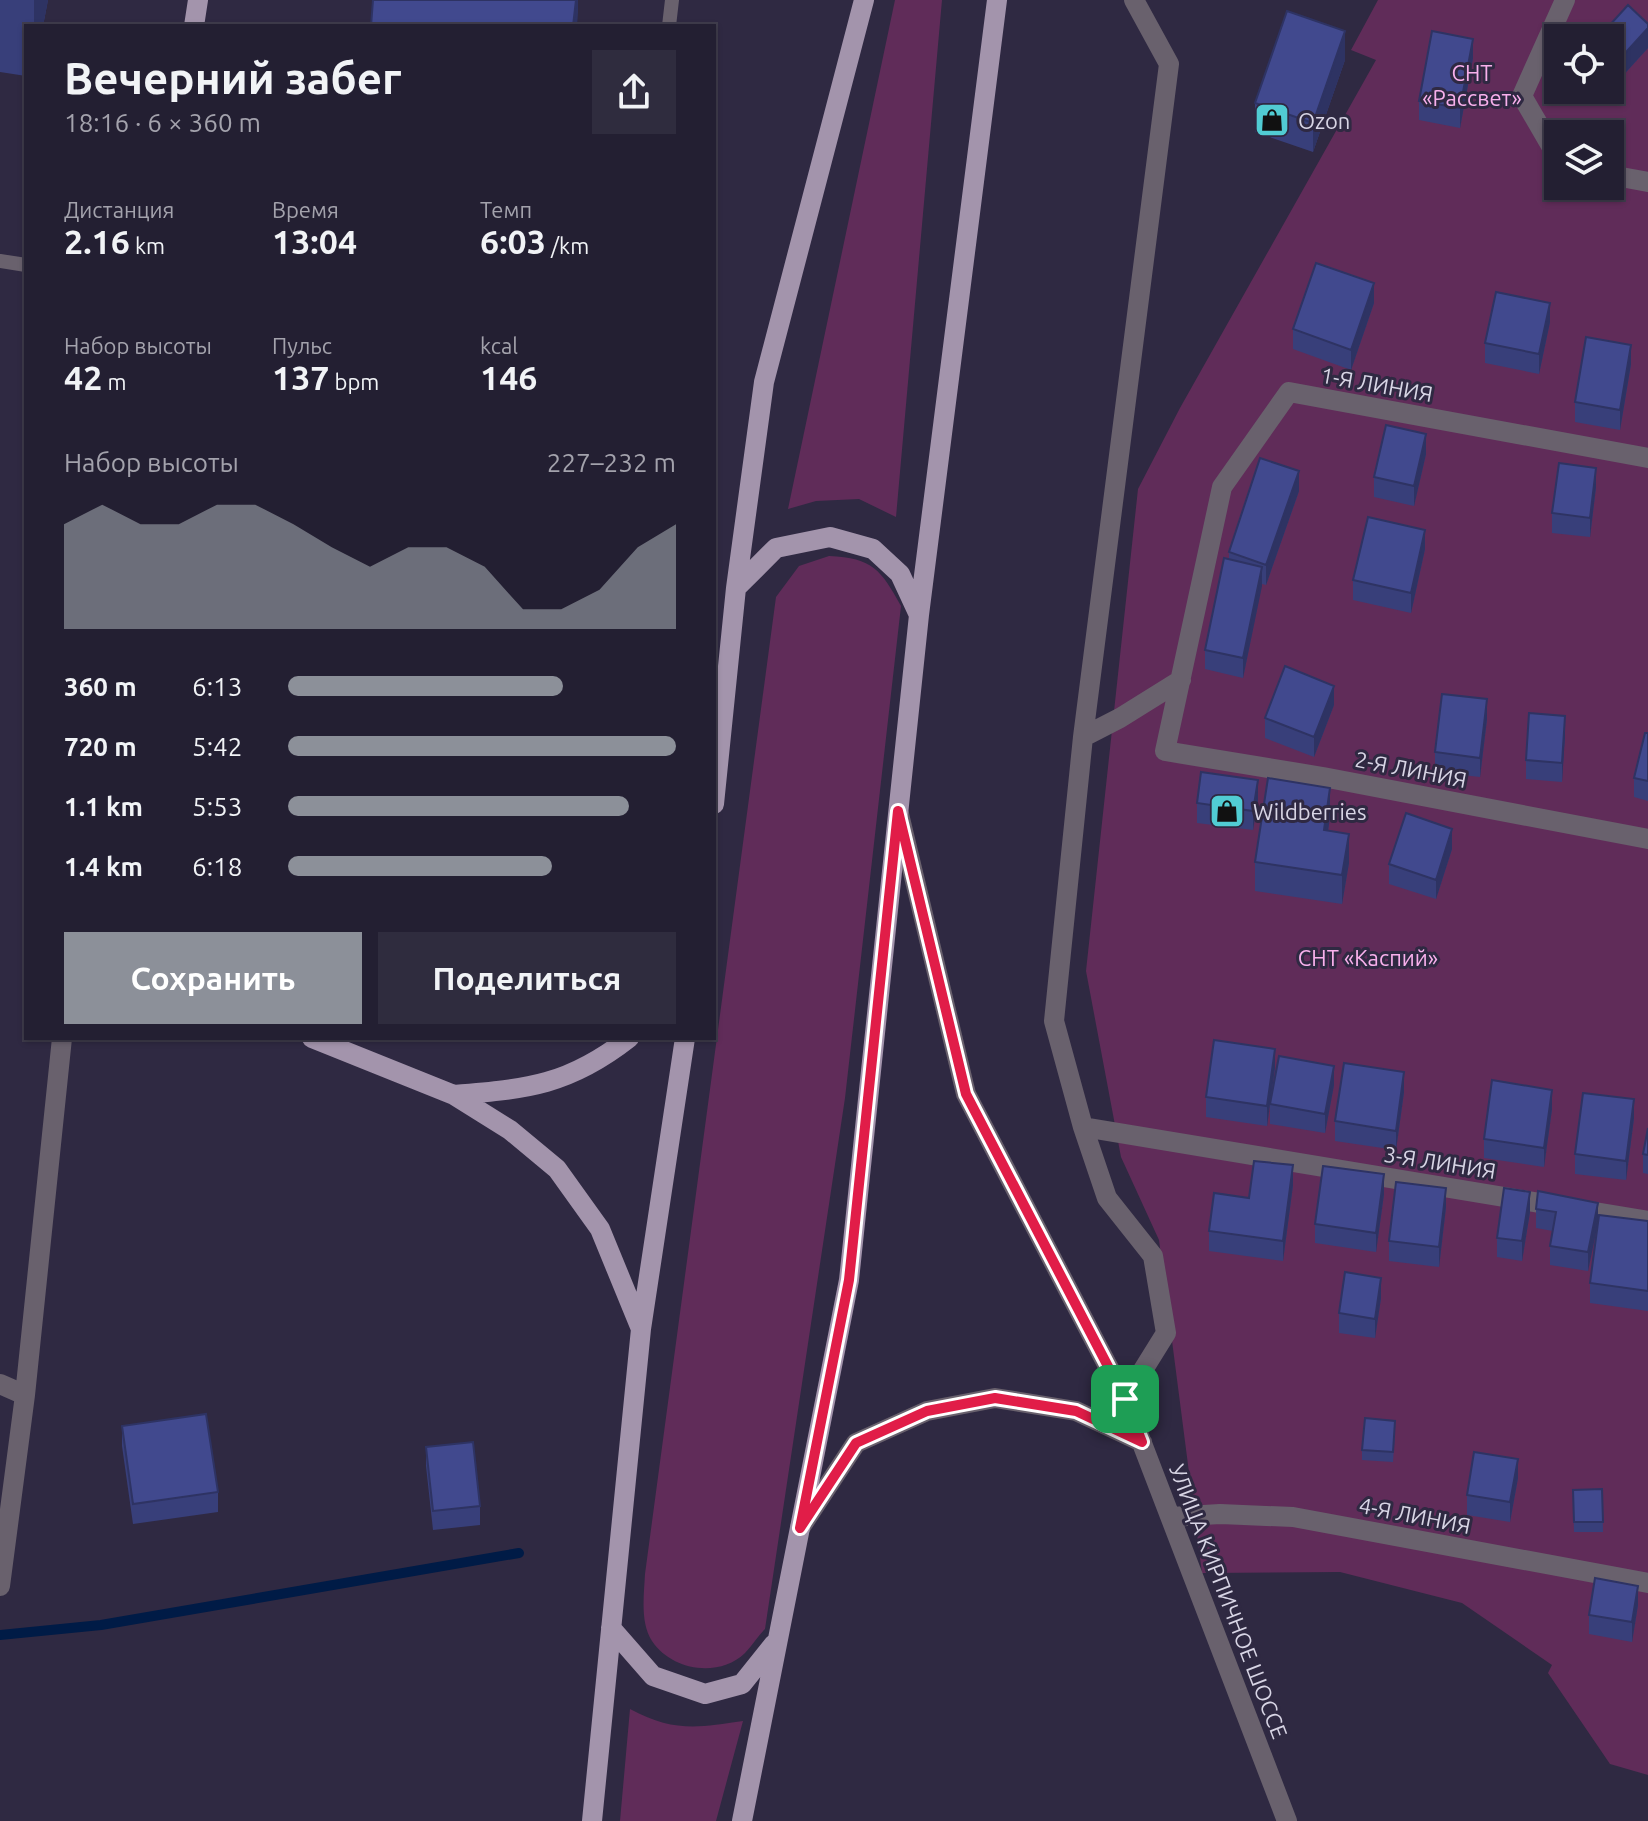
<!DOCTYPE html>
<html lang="ru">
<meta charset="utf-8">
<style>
:root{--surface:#231f32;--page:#2f2c3e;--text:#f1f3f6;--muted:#a3a2ac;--line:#403d4d;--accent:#8c9099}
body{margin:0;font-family:Ubuntu,sans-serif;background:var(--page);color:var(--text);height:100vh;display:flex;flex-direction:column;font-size:30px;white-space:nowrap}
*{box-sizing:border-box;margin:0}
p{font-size:26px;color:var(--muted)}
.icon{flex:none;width:44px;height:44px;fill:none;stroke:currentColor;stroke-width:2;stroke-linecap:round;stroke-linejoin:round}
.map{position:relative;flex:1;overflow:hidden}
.side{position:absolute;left:24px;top:24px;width:692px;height:1016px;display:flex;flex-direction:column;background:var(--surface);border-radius:0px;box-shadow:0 2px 6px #0004,0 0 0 2px var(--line)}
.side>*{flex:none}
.controls{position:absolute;left:1544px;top:24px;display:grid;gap:16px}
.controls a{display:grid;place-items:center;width:80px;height:80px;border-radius:0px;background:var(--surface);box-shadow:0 2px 6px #0004,0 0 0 2px var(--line);font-size:40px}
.pin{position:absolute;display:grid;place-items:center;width:68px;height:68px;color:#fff;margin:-34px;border-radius:16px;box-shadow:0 4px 12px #0006}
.round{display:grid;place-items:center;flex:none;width:84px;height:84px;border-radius:0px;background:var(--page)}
.overview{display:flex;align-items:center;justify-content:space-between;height:136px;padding:0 40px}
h1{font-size:44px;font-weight:700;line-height:60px}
.figures{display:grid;grid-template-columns:repeat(3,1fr);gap:12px;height:136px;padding:8px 40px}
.figures div{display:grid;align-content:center}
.figures b{font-size:34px;font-weight:700}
.figures small{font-size:22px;font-weight:400}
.figures p{font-size:22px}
.chart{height:224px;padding:16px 40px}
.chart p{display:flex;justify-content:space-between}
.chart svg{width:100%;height:144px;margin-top:8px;fill:var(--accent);opacity:.7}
.button{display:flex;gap:16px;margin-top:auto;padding:16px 40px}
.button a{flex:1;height:92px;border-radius:0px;background:var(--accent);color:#fff;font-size:32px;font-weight:700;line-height:92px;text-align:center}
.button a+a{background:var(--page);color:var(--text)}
ul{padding:0 40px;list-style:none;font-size:26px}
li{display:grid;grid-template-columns:128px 96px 1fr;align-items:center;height:60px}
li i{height:20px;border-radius:10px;background:var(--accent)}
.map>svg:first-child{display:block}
.green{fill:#602c59;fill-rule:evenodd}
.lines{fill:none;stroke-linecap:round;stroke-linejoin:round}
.stream{stroke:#001b46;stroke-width:10}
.lane{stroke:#69616d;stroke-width:14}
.street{stroke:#69616d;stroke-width:20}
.primary{stroke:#a394ac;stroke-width:20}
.wall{fill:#383f7a}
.shaded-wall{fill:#2e3363}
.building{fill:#41498e;stroke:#2e3363;stroke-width:2}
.route-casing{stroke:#fff;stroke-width:16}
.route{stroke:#e11d48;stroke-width:10}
.labels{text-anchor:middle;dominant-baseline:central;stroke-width:6;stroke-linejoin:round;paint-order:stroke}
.park-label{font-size:22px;fill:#f8b0ec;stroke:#2f2942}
.poi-label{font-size:22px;fill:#d8d5e5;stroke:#2f2942;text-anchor:start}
.street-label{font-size:22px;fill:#d8d5e5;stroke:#2f2942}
</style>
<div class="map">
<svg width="1648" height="1821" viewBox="0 0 1648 1821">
<rect width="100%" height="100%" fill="#2f2942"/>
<path class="green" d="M895,0H942L896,517L859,499L816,501L788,509Z
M1378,0H1648V1775L1610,1764L1548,1673L1552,1665L1462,1603L1340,1572L1202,1573L1159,1240L1121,1157L1086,971L1138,489L1180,408L1376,60L1351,50ZM1558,38H1610V90H1558ZM1558,134H1610V186H1558Z
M829,556C873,558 881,570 901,606L845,1098L765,1629C758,1636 752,1646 745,1653C719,1678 672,1671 652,1641C640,1623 644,1595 645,1574L776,597L799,566Z
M630,1709C673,1732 697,1728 743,1721L716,1821H620Z"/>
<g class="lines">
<path class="stream" d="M0,1635L101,1625L519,1553"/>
<path class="lane" d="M669,26L672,0
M0,261L26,265"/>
<path class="street" d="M1558,158L1522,96L1565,0
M1610,175L1648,182
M1648,458L1289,392L1222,487L1165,751L1323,777L1648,839
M1083,737L1120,718L1181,680
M899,814L966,1094L1125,1399L1287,1821
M1083,1127L1648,1221
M0,1384L25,1395
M1125,1399L1166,1333L1153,1256L1107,1198L1083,1127L1054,1021L1083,737L1169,64L1134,0
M1171,1517L1220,1514L1293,1517L1648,1583
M800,1528L856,1443L927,1411L995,1398L1076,1411L1142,1442
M0,1586L25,1395L62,1038"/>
<path class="primary" d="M194,26L198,0
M736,588L776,548L830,537L873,549L900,574L919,615
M714,804L736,588L764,382L864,0
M312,1038L454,1095L510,1130L557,1169L600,1229L641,1329
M454,1095C528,1089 569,1085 629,1038
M611,1628L653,1676L705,1694L742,1684L774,1644
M592,1821L641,1329L685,1038
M742,1821L849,1280L919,615L997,0"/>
</g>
<path class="wall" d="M0,0H48L43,26H26V76L0,72Z
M1648,24V48L1618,81L1610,74V38Z
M1473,58L1460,128L1419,120V101Z
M1345,60L1313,152L1255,132V103Z
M1374,303L1351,370L1293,349V329Z
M1550,322L1539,374L1485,363V343Z
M1631,364L1620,430L1575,422V402Z
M1426,454L1414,506L1374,497V477Z
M1596,487L1590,537L1552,533V513Z
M1299,491L1266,585L1262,584L1243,678L1205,669V650L1229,560V552Z
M1425,549L1411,613L1353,600V580Z
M1334,705L1314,757L1265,738V718Z
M1487,719L1480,777L1435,772V752Z
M1648,733V801L1634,797V778Z
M1565,735L1562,782L1526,779V760Z
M1258,800L1253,830L1197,823V803Z
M1330,817L1328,831L1349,863L1342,904L1255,891V862Z
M1452,849L1436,899L1389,884V864Z
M1275,1068L1267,1126L1206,1117V1097Z
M1334,1085L1325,1133L1270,1124V1104Z
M1404,1092L1396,1150L1335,1141V1121Z
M1552,1109L1544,1167L1484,1158V1139Z
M1634,1118L1626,1180L1575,1174V1154Z
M1648,1128V1174L1643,1173V1154Z
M1293,1185L1283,1261L1209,1251V1231Z
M1384,1194L1376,1252L1315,1243V1224Z
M1446,1207L1439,1267L1389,1261V1241Z
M1536,1209L1598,1220L1648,1221V1311L1590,1303V1283L1597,1226L1588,1271L1550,1265V1246L1553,1231L1536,1228Z
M1530,1212L1522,1261L1497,1257V1238Z
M1381,1298L1375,1338L1339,1333V1313Z
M122,1426L218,1492V1512L133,1524L122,1446Z
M1395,1431L1393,1462L1362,1460V1450Z
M426,1447L480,1506V1525L433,1530L426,1466Z
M1518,1478L1510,1522L1467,1515V1495Z
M1602,1489L1603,1532H1574L1573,1490Z
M1638,1605L1632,1642L1589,1634V1615Z"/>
<path class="shaded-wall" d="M34,0H48L43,26H34Z
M576,0H578V13L577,26H573Z
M1648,28V48L1618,81V61Z
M1345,31V60L1313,152V123Z
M1473,39V58L1460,128V108Z
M1374,283V303L1351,370V350Z
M1550,303V322L1539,374V354Z
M1631,345V364L1620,430V410Z
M1426,434V454L1414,506V486Z
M1596,468V487L1590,537V518Z
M1299,471V491L1266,585V565Z
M1425,530V549L1411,613V593Z
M1262,567V586L1243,678V658Z
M1334,686V705L1314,757V737Z
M1487,699V719L1480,777V758Z
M1565,716V735L1562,782V763Z
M1258,780V800L1253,830V811Z
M1330,788V817L1324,859V830Z
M1452,829V849L1436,899V880Z
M1349,834V863L1342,904V875Z
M1275,1049V1068L1267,1126V1106Z
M1334,1066V1085L1325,1133V1114Z
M1404,1072V1092L1396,1150V1131Z
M1552,1090V1109L1544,1167V1148Z
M1634,1099V1118L1626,1180V1161Z
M1293,1165V1185L1283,1261V1241Z
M1384,1174V1194L1376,1252V1233Z
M1446,1188V1207L1439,1267V1247Z
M1530,1192V1212L1522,1261V1241Z
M1598,1203V1223L1588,1271V1252Z
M1381,1278V1298L1375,1338V1319Z
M1518,1459V1478L1510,1522V1502Z
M1638,1586V1605L1632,1642V1622Z"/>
<path class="building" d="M373,0H576L573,26H371Z
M1628,5L1648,24V28L1618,61L1610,54V38H1598Z
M1287,11L1345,31L1313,123L1255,103Z
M1432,31L1473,39L1460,108L1419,101Z
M1316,263L1374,283L1351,350L1293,329Z
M1496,292L1550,303L1539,354L1485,343Z
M1586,337L1631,345L1620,410L1575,402Z
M1386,425L1426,434L1414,486L1374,477Z
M1260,458L1299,471L1266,565L1229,552Z
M1559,463L1596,468L1590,518L1552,513Z
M1368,517L1425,530L1411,593L1353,580Z
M1224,558L1262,567L1243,658L1205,650Z
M1285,666L1334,686L1314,737L1265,718Z
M1442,694L1487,699L1480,758L1435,752Z
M1529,713L1565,716L1562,763L1526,760Z
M1645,733H1648V781L1634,778Z
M1201,772L1258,780L1253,811L1197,803Z
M1268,778L1330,788L1324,830L1349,834L1342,875L1255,862Z
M1406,813L1452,829L1436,880L1389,864Z
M1214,1040L1275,1049L1267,1106L1206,1097Z
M1279,1056L1334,1066L1325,1114L1270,1104Z
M1344,1063L1404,1072L1396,1131L1335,1121Z
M1492,1080L1552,1090L1544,1148L1484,1139Z
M1583,1093L1634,1099L1626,1161L1575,1154Z
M1648,1128V1155L1643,1154Z
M1254,1161L1293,1165L1283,1241L1209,1231L1214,1193L1249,1198Z
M1323,1166L1384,1174L1376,1233L1315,1224Z
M1396,1182L1446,1188L1439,1247L1389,1241Z
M1504,1188L1530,1192L1522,1241L1497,1238Z
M1538,1191L1598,1203L1588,1252L1550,1246L1556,1212L1536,1209Z
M1599,1215L1648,1221V1291L1590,1283Z
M1345,1272L1381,1278L1375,1319L1339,1313Z
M206,1414L218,1492L133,1504L122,1426Z
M1365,1418L1395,1421L1393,1452L1362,1450Z
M473,1442L480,1506L433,1511L426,1447Z
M1474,1452L1518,1459L1510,1502L1467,1495Z
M1602,1489L1603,1522H1574L1573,1490Z
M1595,1578L1638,1586L1632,1622L1589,1615Z"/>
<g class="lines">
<g class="route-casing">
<path id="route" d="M898,811L966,1094L1125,1399L1142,1442L1076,1411L995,1398L927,1411L856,1443L800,1528L849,1280Z"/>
</g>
<use href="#route" class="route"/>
</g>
<defs>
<g id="shop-square" transform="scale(1.8)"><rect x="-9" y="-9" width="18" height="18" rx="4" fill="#51ccd3" stroke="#2f2942"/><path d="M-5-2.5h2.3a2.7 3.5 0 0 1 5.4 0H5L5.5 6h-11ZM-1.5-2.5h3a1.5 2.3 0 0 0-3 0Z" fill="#111"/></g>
</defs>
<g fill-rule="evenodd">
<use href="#shop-square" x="1272" y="120"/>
<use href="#shop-square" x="1227" y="811"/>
</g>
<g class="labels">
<g class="park-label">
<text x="1472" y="72">СНТ<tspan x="1472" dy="25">«Рассвет»</tspan></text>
<text x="1368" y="957">СНТ «Каспий»</text>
</g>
<g class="poi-label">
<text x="1298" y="120">Ozon</text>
<text x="1253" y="811">Wildberries</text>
</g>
<g class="street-label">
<text transform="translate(1377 384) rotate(10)">1-Я ЛИНИЯ</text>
<text transform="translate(1411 769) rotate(11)">2-Я ЛИНИЯ</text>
<text transform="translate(1440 1162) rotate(9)">3-Я ЛИНИЯ</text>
<text transform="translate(1415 1515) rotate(11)">4-Я ЛИНИЯ</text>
<text transform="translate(1229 1601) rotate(69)">УЛИЦА КИРПИЧНОЕ ШОССЕ</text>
</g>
</g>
</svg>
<div class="controls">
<a><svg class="icon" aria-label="locate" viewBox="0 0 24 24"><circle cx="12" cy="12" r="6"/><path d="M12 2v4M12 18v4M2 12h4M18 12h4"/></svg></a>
<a><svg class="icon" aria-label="layers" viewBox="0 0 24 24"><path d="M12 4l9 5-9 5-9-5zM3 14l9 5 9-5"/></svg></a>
</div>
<div class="pin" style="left:1125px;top:1399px;background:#1e9e55"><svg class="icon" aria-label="arrive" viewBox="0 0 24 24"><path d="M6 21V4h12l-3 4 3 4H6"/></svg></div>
<section class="side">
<div class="overview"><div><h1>Вечерний забег</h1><p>18:16 · 6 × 360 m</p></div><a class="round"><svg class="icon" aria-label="share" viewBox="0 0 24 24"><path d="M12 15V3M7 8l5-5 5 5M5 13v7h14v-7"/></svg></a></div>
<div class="figures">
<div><p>Дистанция</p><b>2.16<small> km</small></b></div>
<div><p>Время</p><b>13:04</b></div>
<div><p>Темп</p><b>6:03<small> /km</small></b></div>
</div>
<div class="figures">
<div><p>Набор высоты</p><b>42<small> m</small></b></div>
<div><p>Пульс</p><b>137<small> bpm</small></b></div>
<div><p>kcal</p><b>146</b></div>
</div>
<div class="chart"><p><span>Набор высоты</span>227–232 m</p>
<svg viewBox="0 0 160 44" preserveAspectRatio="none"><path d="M0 44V12L10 6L20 12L30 12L40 6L50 6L60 12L70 19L80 25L90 19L100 19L110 25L120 38L130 38L140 32L150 19L160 12V44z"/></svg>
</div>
<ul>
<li><b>360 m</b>6:13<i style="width:71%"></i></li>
<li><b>720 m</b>5:42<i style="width:100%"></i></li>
<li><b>1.1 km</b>5:53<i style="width:88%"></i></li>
<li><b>1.4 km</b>6:18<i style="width:68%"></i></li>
</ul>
<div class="button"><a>Сохранить</a><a>Поделиться</a></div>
</section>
</div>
